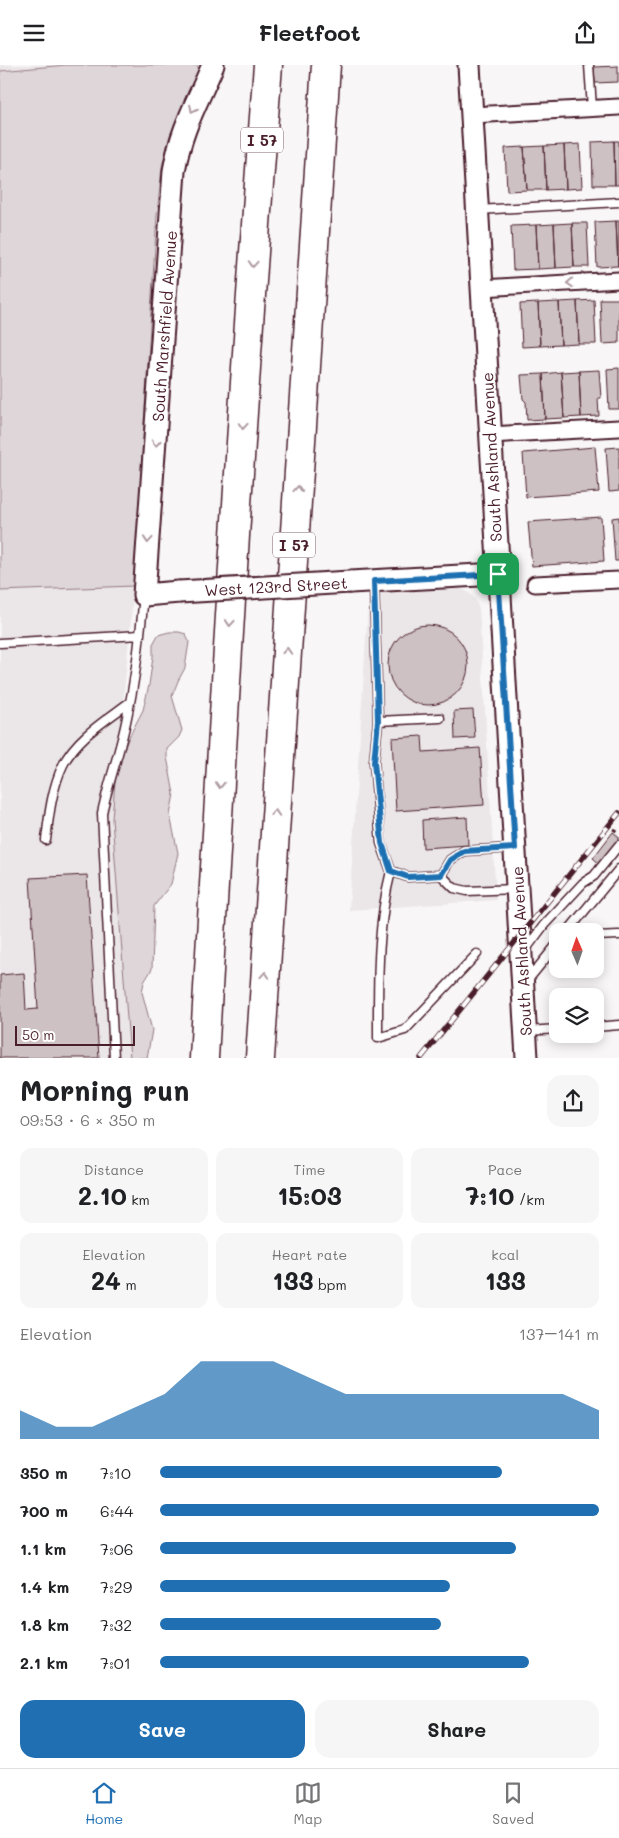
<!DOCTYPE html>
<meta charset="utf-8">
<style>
:root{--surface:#fff;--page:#f6f6f6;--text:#202124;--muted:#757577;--line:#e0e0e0;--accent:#1f6fb2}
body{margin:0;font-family:Mali,sans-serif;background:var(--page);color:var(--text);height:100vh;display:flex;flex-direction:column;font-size:19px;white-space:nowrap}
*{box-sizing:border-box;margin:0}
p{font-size:16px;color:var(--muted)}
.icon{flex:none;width:28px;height:28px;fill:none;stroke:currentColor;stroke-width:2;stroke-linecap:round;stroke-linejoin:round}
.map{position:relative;height:993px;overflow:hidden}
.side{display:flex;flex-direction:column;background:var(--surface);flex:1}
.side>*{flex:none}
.needle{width:32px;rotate:358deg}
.tools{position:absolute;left:549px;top:858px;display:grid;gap:10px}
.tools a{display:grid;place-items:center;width:55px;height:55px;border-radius:10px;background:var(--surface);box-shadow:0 2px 12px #0003;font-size:25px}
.scale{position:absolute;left:15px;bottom:12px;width:120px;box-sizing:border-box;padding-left:5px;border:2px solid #4a1f2b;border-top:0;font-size:14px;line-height:18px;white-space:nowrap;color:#4a1f2b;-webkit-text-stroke:4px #fff;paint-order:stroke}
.pin{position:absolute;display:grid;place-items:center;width:42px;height:42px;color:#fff;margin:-21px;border-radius:10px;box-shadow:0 2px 8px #0006}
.round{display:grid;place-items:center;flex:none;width:52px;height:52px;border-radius:15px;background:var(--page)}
.overview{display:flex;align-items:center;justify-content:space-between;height:85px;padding:0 20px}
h1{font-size:28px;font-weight:700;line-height:38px}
.metrics{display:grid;grid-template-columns:repeat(3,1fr);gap:8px;height:85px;padding:5px 20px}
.metrics div{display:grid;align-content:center;border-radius:12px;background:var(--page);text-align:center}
.metrics b{font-size:25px;font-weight:700}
.metrics small{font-size:14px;font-weight:400}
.metrics p{font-size:14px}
.chart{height:140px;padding:10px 20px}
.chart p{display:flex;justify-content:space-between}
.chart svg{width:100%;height:90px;margin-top:5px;fill:var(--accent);opacity:.7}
.action{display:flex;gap:10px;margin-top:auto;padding:10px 20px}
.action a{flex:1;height:58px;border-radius:15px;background:var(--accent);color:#fff;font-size:20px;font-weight:700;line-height:58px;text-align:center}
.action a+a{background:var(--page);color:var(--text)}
ul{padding:0 20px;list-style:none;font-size:16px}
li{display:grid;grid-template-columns:80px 60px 1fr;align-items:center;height:38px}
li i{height:12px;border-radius:6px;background:var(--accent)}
header{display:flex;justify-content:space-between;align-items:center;height:65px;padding:0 20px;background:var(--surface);font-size:22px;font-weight:700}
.tab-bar{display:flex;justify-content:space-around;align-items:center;height:70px;border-top:1px solid var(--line);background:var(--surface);font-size:14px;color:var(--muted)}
.tab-bar a{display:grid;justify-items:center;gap:2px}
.tab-bar .selected{color:var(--accent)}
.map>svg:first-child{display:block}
.built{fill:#ebe6e8}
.green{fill:#ded6d9;stroke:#947a82}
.building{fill:#cdc1c4;stroke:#4a1f2b}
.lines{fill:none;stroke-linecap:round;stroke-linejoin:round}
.lane-casing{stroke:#4a1f2b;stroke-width:11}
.street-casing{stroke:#4a1f2b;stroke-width:19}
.secondary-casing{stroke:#4a1f2b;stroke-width:25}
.highway-casing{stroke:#4a1f2b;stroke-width:31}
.path{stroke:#4a1f2b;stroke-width:3;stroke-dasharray:4 4;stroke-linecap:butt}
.lane{stroke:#fff;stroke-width:8}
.street{stroke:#fff;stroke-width:15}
.secondary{stroke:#fff;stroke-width:21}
.highway{stroke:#fff;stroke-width:28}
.rail-casing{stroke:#4a1f2b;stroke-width:5.5}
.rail{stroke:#fff;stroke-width:4;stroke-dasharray:11;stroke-linecap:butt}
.secondary-bridge-casing{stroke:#4a1f2b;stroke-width:25;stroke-linecap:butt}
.secondary-bridge{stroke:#fff;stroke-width:21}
.oneway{stroke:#ae9aa0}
.route-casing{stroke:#fff;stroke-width:10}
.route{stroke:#1f6fb2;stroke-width:6}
.labels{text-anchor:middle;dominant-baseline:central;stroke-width:4;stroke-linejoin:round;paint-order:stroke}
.shield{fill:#fff;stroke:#80626b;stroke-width:1}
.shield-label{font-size:15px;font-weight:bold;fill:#4a1f2b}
.street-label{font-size:16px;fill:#4a1f2b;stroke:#fff}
</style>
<header><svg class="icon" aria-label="menu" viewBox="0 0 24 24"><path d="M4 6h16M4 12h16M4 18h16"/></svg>Fleetfoot<svg class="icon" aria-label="share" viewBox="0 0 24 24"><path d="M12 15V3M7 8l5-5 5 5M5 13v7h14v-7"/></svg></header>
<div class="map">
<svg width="619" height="993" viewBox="0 0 619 993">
<rect width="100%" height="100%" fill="#f8f6f7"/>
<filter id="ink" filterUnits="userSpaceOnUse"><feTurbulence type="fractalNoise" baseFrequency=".02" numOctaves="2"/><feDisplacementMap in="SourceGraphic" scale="10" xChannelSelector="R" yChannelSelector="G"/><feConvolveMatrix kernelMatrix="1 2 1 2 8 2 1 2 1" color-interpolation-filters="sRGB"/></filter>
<g filter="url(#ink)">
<path class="built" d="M0,0H66L0,6Z
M134,521L112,754L130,993H0V526Z
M453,521L468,527L475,534L479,544L496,835L349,845L369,526Z"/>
<path class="green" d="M66,0H197L199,4L170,70L162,102L157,149L134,521L0,526V6Z
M169,567H179L186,569L189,577L185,603L178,616L172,631L182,665L179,672L167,684V692L174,729L170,750L178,788L171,819L154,841L152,904L144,917L142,927L152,965L147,993H130L112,754L116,705L129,672L143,645L149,620L153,592V579L158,570Z"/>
<path class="building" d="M618,1V17L595,18L594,2Z
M614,76H619V120H615Z
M614,76L615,120H593L592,77Z
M580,79L582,123L566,124L564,80Z
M564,80L566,124L546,125L544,81Z
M544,81L546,125H527L524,82Z
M524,82L527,125L507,126L505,83Z
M616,156H619V201H618Z
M616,156L618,201L597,202L595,157Z
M572,158H587L589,202H574Z
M572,158L574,202L556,203L554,159Z
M554,159L556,203L538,204L536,160Z
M536,160L538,204L513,205L511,161Z
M600,234H619V278L602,279Z
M594,235L596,279H579L577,236Z
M577,236L579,279L561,280L559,237Z
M559,237L561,280L540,281L538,238Z
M538,238L540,281L522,282L520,239Z
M619,303V344H609L607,304Z
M599,305L601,333H598L599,351L581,352L579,306Z
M579,306L581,352L564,353L561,307Z
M561,307L564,353L545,354L543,309Z
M543,309L545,354L527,355L526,337L523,334L521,310Z
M595,382L599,427L526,432L523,388Z
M619,382V426L609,427L606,383Z
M601,452L604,496L532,501L528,457Z
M619,452V496H615L612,453Z
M388 600a40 40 0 1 1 80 0a40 40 0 1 1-80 0Z
M473,645L475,673L455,674L454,646Z
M422,671L423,687L480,683L484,740L396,746L392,673Z
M467,752L468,780L423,783L422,755Z
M613,767L619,772V776L601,800L593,793Z
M87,810L99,993H0V910L24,908L26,945L38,944L30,813Z"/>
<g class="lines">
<g class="lane-casing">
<path id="lane" d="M589,0L592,43
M478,145L619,137
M374,518L378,656L374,697L381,778L391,806L408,812L441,810L450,795L464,786L512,783
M0,578L140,570
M378,656L440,653
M46,775C49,750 52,723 63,700C76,673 106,655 130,637
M391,806C377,861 378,916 378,973L405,965L477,889
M441,810L454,823L467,826L515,824
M568,866L619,804
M595,871L619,870
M526,884L544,860L583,818L594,811L619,780
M527,916L558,878
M595,962L619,960
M527,966L558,964
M114,993L102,748C109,715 121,684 127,652C136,612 140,571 144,530"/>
</g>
<g class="street-casing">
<path id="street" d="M472,50L619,42
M482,223L619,215
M490,370L619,363
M535,519L619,515"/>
</g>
<g class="secondary-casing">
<path id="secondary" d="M469,0L527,993
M350,517L498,509
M179,527L144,530L174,106C181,64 197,38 213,0"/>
</g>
<g class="highway-casing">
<path id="highway" d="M204,993C223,662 242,331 268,0
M260,993L326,0"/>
</g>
<path class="path" d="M613,764L618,767L617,769"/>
<use href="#lane" class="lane"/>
<use href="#street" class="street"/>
<use href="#secondary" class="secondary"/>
<use href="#highway" class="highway"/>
<g class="rail-casing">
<path id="rail" d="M421,993L619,748"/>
</g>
<use href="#rail" class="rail"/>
<g class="secondary-bridge-casing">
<path id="secondary-bridge" d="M179,527L350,517"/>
</g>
<use href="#secondary-bridge" class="secondary-bridge"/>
</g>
<defs><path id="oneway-chevron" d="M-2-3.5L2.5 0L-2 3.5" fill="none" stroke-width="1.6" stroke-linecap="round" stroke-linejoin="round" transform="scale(1.25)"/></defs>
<g class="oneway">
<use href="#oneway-chevron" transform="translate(193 44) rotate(116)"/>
<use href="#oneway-chevron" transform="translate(253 199) rotate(94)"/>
<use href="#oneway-chevron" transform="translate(570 218) rotate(177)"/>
<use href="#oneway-chevron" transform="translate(243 361) rotate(94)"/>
<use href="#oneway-chevron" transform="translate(156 378) rotate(94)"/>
<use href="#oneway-chevron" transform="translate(298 424) rotate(-86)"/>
<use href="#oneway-chevron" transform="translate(148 475) rotate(94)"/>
<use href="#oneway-chevron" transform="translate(230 558) rotate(94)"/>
<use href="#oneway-chevron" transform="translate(287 586) rotate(-86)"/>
<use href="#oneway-chevron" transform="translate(220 720) rotate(93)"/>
<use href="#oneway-chevron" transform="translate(275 748) rotate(-86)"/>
<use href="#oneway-chevron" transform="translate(265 910) rotate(-86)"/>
</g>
</g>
<g class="lines" filter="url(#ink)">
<g class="route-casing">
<path id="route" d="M498,509L515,783L464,786L450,795L441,810L408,812L391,806L382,778L374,697L378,656L374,516Z"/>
</g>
<use href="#route" class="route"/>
</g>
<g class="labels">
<g class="shield">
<rect x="241" y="62.5" width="42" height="25" rx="4"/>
<rect x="273" y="467.5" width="42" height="25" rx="4"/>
</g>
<g class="shield-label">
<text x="262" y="75">I 57</text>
<text x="294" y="480">I 57</text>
</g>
<g class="street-label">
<text transform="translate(164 261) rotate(-86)">South Marshfield Avenue</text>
<text transform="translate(491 392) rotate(-93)">South Ashland Avenue</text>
<text transform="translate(276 521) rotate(-3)">West 123rd Street</text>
<text transform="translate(521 886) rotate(-93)">South Ashland Avenue</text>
</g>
</g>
</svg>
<div class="tools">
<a><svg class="needle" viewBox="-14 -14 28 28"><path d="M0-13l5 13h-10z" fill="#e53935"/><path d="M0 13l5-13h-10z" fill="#757577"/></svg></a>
<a><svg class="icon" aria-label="layers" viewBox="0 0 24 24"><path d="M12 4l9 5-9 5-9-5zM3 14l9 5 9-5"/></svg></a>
</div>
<div class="scale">50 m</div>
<div class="pin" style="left:498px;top:509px;background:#1e9e55"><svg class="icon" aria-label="arrive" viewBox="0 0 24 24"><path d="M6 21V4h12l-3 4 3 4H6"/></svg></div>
</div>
<section class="side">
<div class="overview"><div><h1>Morning run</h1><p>09:53 · 6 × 350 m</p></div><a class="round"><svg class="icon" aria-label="share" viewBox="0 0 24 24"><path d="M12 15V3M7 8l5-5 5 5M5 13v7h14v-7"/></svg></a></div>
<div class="metrics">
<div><p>Distance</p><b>2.10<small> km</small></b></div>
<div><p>Time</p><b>15:03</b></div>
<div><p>Pace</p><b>7:10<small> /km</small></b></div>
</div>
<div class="metrics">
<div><p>Elevation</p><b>24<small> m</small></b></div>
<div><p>Heart rate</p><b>133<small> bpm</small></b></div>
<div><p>kcal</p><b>133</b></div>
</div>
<div class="chart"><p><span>Elevation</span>137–141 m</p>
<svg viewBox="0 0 160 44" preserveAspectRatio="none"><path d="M0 44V30L10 38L20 38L30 30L40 22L50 6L60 6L70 6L80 14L90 22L100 22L110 22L120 22L130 22L140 22L150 22L160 30V44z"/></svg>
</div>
<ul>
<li><b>350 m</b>7:10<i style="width:78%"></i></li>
<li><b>700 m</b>6:44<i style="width:100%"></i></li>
<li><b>1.1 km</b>7:06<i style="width:81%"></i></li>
<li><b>1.4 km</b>7:29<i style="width:66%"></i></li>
<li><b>1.8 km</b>7:32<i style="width:64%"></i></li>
<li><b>2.1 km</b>7:01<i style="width:84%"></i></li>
</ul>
<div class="action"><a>Save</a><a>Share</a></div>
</section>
<nav class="tab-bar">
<a class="selected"><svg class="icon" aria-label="home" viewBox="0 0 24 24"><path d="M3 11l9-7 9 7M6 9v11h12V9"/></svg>Home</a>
<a><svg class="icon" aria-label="map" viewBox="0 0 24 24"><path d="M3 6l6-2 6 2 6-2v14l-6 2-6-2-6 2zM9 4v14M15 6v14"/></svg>Map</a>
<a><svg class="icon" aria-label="saved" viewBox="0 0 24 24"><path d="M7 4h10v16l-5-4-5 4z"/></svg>Saved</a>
</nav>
